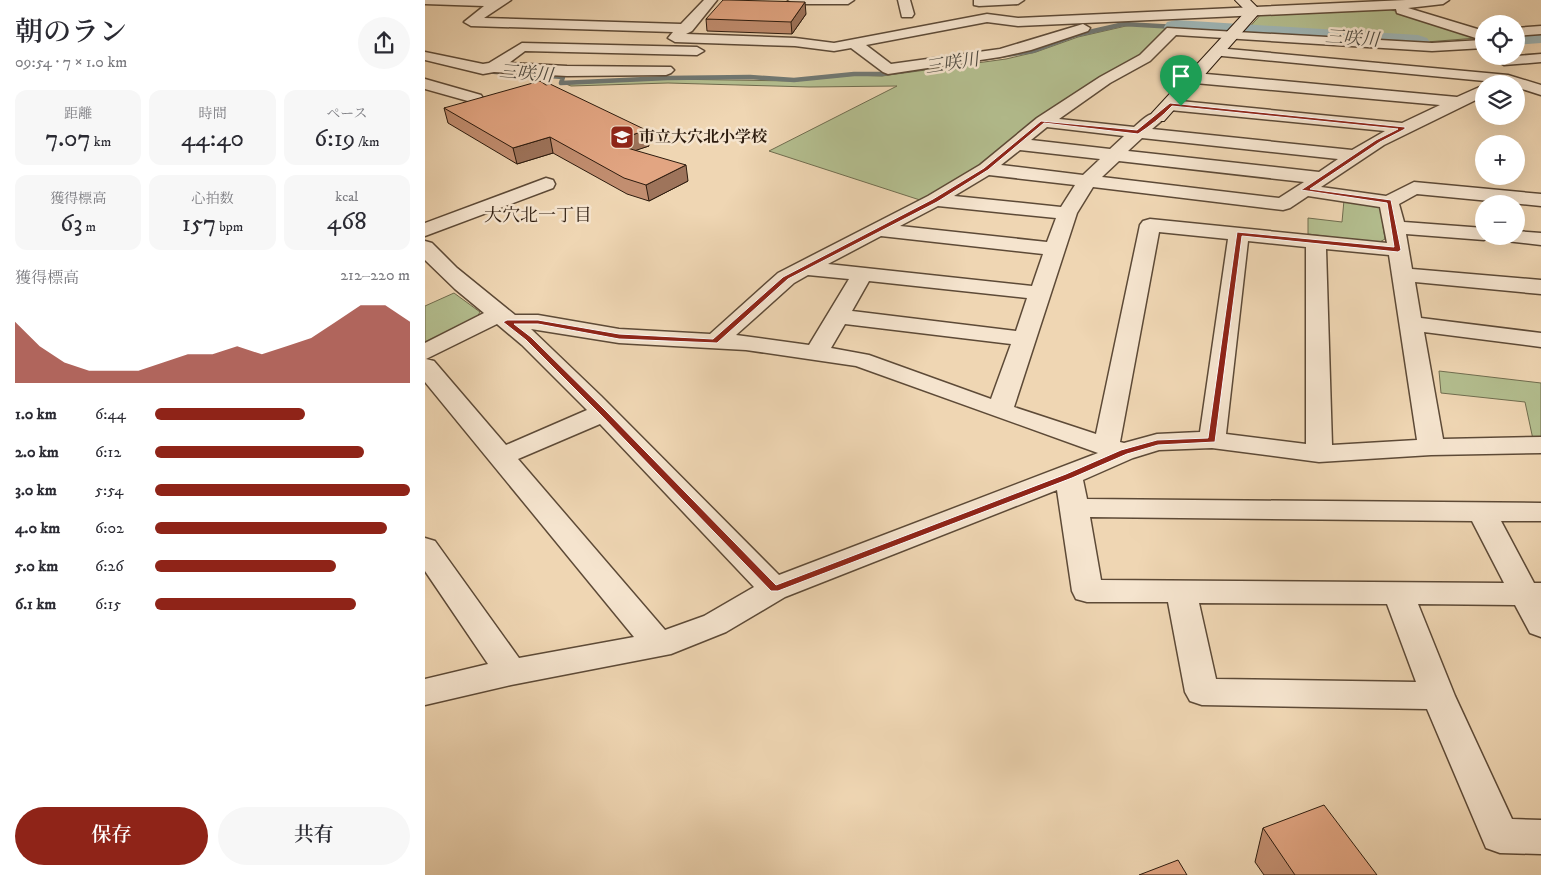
<!DOCTYPE html>
<html lang="ja">
<meta charset="utf-8">
<style>
:root{--surface:#fff;--page:#f7f7f7;--text:#2b2b33;--muted:#7c7c81;--accent:#8f2418}
body{margin:0;font-family:"IM FELL DW Pica","Noto Serif JP",serif;background:var(--page);color:var(--text);height:100vh;display:flex;flex-direction:column;font-size:19px;white-space:nowrap}
*{box-sizing:border-box;margin:0}
p{font-size:16px;color:var(--muted)}
.icon{flex:none;width:28px;height:28px;fill:none;stroke:currentColor;stroke-width:2;stroke-linecap:round;stroke-linejoin:round}
.map{position:relative;flex:1;overflow:hidden}
.side{display:flex;flex-direction:column;background:var(--surface);width:425px}
.side>*{flex:none}
.fabs{position:absolute;left:1050px;top:15px;display:grid;gap:10px}
.fabs a{display:grid;place-items:center;width:50px;height:50px;border-radius:50%;background:var(--surface);box-shadow:0 5px 20px #0002;font-size:25px}
.pin{position:absolute;display:grid;place-items:center;width:42px;height:42px;color:#fff;margin:-51px -21px;border-radius:50% 50% 50% 0;rotate:-45deg;box-shadow:0 0 5px #0007}
.pin .icon{rotate:45deg}
.round{display:grid;place-items:center;flex:none;width:52px;height:52px;border-radius:26px;background:var(--page)}
.head{display:flex;align-items:center;justify-content:space-between;height:85px;padding:0 15px}
h1{font-size:28px;font-weight:600;line-height:38px}
.stats{display:grid;grid-template-columns:repeat(3,1fr);gap:8px;height:85px;padding:5px 15px}
.stats div{display:grid;align-content:center;border-radius:12px;background:var(--page);text-align:center}
.stats b{font-size:25px;font-weight:600}
.stats small{font-size:14px;font-weight:400}
.stats p{font-size:14px}
.chart{height:140px;padding:10px 15px}
.chart p{display:flex;justify-content:space-between}
.chart svg{width:100%;height:90px;margin-top:5px;fill:var(--accent);opacity:.7}
.primary-button{display:flex;gap:10px;margin-top:auto;padding:10px 15px}
.primary-button a{flex:1;height:58px;border-radius:30px;background:var(--accent);color:#fff;font-size:20px;font-weight:600;line-height:58px;text-align:center}
.primary-button a+a{background:var(--page);color:var(--text)}
ul{padding:0 15px;list-style:none;font-size:16px}
li{display:grid;grid-template-columns:80px 60px 1fr;align-items:center;height:38px}
li i{height:12px;border-radius:6px;background:var(--accent)}
main{display:flex;flex:1;min-height:0}
.map>svg:first-child{display:block}
.green{fill:#b4bf90;stroke:#706d4f}
.lines{fill:none;stroke-linecap:round;stroke-linejoin:round}
.stream{stroke:#707873;stroke-width:4.5}
.river{fill:#9eb6b7;fill-rule:evenodd}
.street-casing{stroke:#5d4a37;stroke-width:3}
.secondary-casing{stroke:#2c1b0e;stroke-width:2}
.street{fill:#f5e4ce;fill-rule:evenodd}
.secondary{fill:#f5e4ce;fill-rule:evenodd}
.wall{fill:#c28e70;stroke:#2c1b0e}
.shaded-wall{fill:#9e745b;stroke:#2c1b0e}
.building{fill:#e2a582;stroke:#2c1b0e}
.route{fill:#8f2418;stroke:#fff;fill-rule:evenodd}
.labels{text-anchor:middle;dominant-baseline:central;stroke-width:5;stroke-linejoin:round;paint-order:stroke}
.far-poi-label{font-size:16px;font-weight:bold;fill:#2c1b0e;stroke:#f5e4ce;text-anchor:start}
.far-water-label{font-size:18px;font-style:italic;fill:#4e4a41;stroke:#f5e4ce}
.far-neighbourhood-label{font-size:18px;fill:#2c1b0e;stroke:#f5e4ce}
</style>
<main>
<section class="side">
<div class="head"><div><h1>朝のラン</h1><p>09:54 · 7 × 1.0 km</p></div><a class="round"><svg class="icon" aria-label="share" viewBox="0 0 24 24"><path d="M12 15V3M7 8l5-5 5 5M5 13v7h14v-7"/></svg></a></div>
<div class="stats">
<div><p>距離</p><b>7.07<small> km</small></b></div>
<div><p>時間</p><b>44:40</b></div>
<div><p>ペース</p><b>6:19<small> /km</small></b></div>
</div>
<div class="stats">
<div><p>獲得標高</p><b>63<small> m</small></b></div>
<div><p>心拍数</p><b>157<small> bpm</small></b></div>
<div><p>kcal</p><b>468</b></div>
</div>
<div class="chart"><p><span>獲得標高</span>212–220 m</p>
<svg viewBox="0 0 160 44" preserveAspectRatio="none"><path d="M0 44V14L10 26L20 34L30 38L40 38L50 38L60 34L70 30L80 30L90 26L100 30L110 26L120 22L130 14L140 6L150 6L160 14V44z"/></svg>
</div>
<ul>
<li><b>1.0 km</b>6:44<i style="width:59%"></i></li>
<li><b>2.0 km</b>6:12<i style="width:82%"></i></li>
<li><b>3.0 km</b>5:54<i style="width:100%"></i></li>
<li><b>4.0 km</b>6:02<i style="width:91%"></i></li>
<li><b>5.0 km</b>6:26<i style="width:71%"></i></li>
<li><b>6.1 km</b>6:15<i style="width:79%"></i></li>
</ul>
<div class="primary-button"><a>保存</a><a>共有</a></div>
</section>
<div class="map">
<svg width="1116" height="875" viewBox="0 0 1116 875">
<rect width="100%" height="100%" fill="#efd6b3"/>
<filter id="stains"><feTurbulence type="fractalNoise" baseFrequency=".004" numOctaves="4"/><feColorMatrix values="0 0 0 0 .2 0 0 0 0 .09 0 0 0 0 .02 0 0 0 .5 -.17"/></filter>
<radialGradient id="worn" r=".72"><stop offset=".6" stop-color="#630" stop-opacity="0"/><stop offset="1" stop-color="#630" stop-opacity=".3"/></radialGradient>
<path class="green" d="M960,8L1051,35L1052,38L1001,42L821,31L838,12Z
M715,25L745,28L717,56L556,168L498,201L344,151L472,86L384,87L243,83L146,86L141,84L241,79L369,81L429,75L457,76L581,59L611,52L653,37L701,26Z
M919,200L955,206L960,239L953,243L883,234V218L917,222Z
M29,293L55,312L52,317L0,342V306Z
M1014,371L1116,383V445L1109,444L1100,402L1016,393Z"/>
<g class="lines">
<path class="stream" d="M58,71L138,77L136,83L242,78L325,77L369,80L429,74H457L608,51L651,35L699,24L751,27"/>
<path class="river" d="M751,20L993,35L1002,38L1006,43L1002,48L993,51L742,32L739,27L742,22Z
M1116,29V43L1091,45V31Z"/>
<g class="street-casing">
<path id="street" d="M0,0H86L59,18L256,24L279,0H292L267,31L261,34L370,38L409,43L562,14L593,18L981,0H1024L1018,4L983,8L1059,31V48L1007,51L751,35L725,61L685,83L634,119L709,127C718,119 726,110 739,113L741,117L727,129L927,150L960,131L745,110L737,105L745,100L977,123L1015,105L770,83L762,78L770,73L1032,97L1059,85V96L959,145L896,187L961,196L989,182L1116,194V206L992,194L974,204L979,222L1059,228V236H1067L1059,240L981,234L987,269L1116,280V294L990,282L996,318L1116,333V347L999,332L1018,439L1116,437V453L1006,455L894,462L787,448L734,450L708,458L658,480L662,499L1116,503V521H1076L1109,583H1116V637L1105,633L1090,605L993,604L1030,696L1087,819L1116,820V854L1075,853L1061,848L1002,709L777,705L765,701L760,692L743,602H662L651,599L647,591L632,490L360,597L301,632L246,654L86,685L0,705V679L63,664L0,571V538L10,541L94,658L209,637L0,382V343L59,313L30,289L0,260V241L7,243L32,268L90,315H113L194,329L285,334L353,273L503,196L555,165L612,118L675,77L715,55L742,28L1007,43L1057,40L972,13L971,9L593,26L562,22L441,45L466,64L575,49L658,24L665,28L663,31L606,50L575,57L463,74L458,72L426,48L409,51L370,46L250,42L243,38L248,32L46,26L39,22L59,6L0,4ZM622,127L699,136L685,149L606,140ZM717,138L913,159L894,172L703,151ZM595,150L675,159L658,175L576,165ZM694,161L879,182L854,198L677,177ZM564,175L650,185L636,207L529,196ZM668,187L858,210L865,208L883,196L955,207L962,243L725,219L718,221L715,225L671,434L589,407L652,213ZM513,206L631,218L622,242L475,226ZM734,232L803,239L775,432L732,434L699,443L695,442ZM456,236L618,254L607,286L403,264ZM823,241L881,247V444L801,434ZM901,249L964,255L992,440L907,445ZM383,275L424,279L384,345L311,335L369,283ZM444,281L602,298L591,331L427,311ZM72,324L97,345L162,410L81,445L9,361L1,359ZM420,324L586,344L566,399L444,355L406,348ZM106,329L194,343L321,350L431,366L673,453L354,575L176,396ZM175,424L329,587L279,616L240,630L93,459ZM665,517L1047,521L1079,583L676,580ZM774,603L962,604L991,682L791,679Z
M363,0H429L423,4H369Z
M473,0H485L489,14L487,17H477Z
M549,0H599L593,4L554,6L549,5Z
M1116,26V34L1091,36V28Z
M97,43L272,47L279,51L272,55L100,51L84,63L142,66L246,67L249,70L246,73L241,75L142,76L69,72L58,74L0,60V52L58,64L64,63Z
M792,48L1083,75L1116,85V95L1091,87V84L787,55L785,52Z
M1116,54V62L1079,65L1072,61L1079,57Z
M0,79L56,95L58,98L50,103L0,89Z
M121,178L128,180L130,184L128,188L0,236V223Z
M1091,231L1116,233V245L1072,240L1069,236H1091Z"/>
</g>
<g class="secondary-casing">
<path id="secondary" d="M810,0H825L836,11L739,121H727L724,117L727,113L821,11Z"/>
</g>
<use href="#street" class="street"/>
<use href="#secondary" class="secondary"/>
</g>
<path class="wall" d="M381,14L367,34L282,31L281,19Z
M19,108L224,146L210,150L263,181L224,201L202,194L128,153L92,164L23,123Z
M838,828L952,875H839L830,862Z"/>
<path class="shaded-wall" d="M380,2L381,14L367,34L366,22Z
M221,130L224,146L188,158L185,143Z
M125,137L128,153L92,164L88,148Z
M261,165L263,181L224,201L221,185Z"/>
<path class="building" d="M298,0H304L380,2L366,22L281,19Z
M115,81L121,85L125,84L221,130L185,143L261,165L221,185L199,178L125,137L88,148L19,108Z
M899,805L952,875H870L838,828Z
M753,860L762,875H714Z"/>
<path class="route" d="M745,103L980,127V129L955,142L885,189L966,200L976,250L973,252L817,236L790,442L733,445L702,454L647,478L353,591H346L175,414L101,340L78,322L82,320H113L194,334L288,339L358,277L508,199L559,168L616,121L712,130ZM747,106L973,129L951,140L876,190L962,203L969,247L812,232L783,438L732,440L696,450L641,474L351,585L181,411L106,337L89,324H113L194,339L292,343L363,279L512,202L563,170L619,123L713,134C725,126 737,117 747,106Z"/>
<defs>
<g id="school-square" transform="scale(1.25)"><rect x="-9" y="-9" width="18" height="18" rx="4" fill="#8f2418" stroke="#f5e4ce"/><path d="M0-5L7-2L0 1L-7-2ZM-4 1L0 2.5L4 1V4Q0 6-4 4Z" fill="#fff"/></g>
</defs>
<g fill-rule="evenodd">
<use href="#school-square" x="197" y="137"/>
</g>
<g class="labels">
<g class="far-poi-label">
<text x="214" y="137">市立大穴北小学校</text>
</g>
<g class="far-water-label">
<text transform="translate(927 39) rotate(4)">三咲川</text>
<text transform="translate(527 64) rotate(-9)">三咲川</text>
<text transform="translate(101 74) rotate(5)">三咲川</text>
</g>
<g class="far-neighbourhood-label">
<text x="113" y="216">大穴北一丁目</text>
</g>
</g>
<rect width="100%" height="100%" filter="url(#stains)"/>
<rect width="100%" height="100%" fill="url(#worn)"/>
</svg>
<div class="fabs">
<a><svg class="icon" aria-label="locate" viewBox="0 0 24 24"><circle cx="12" cy="12" r="6"/><path d="M12 2v4M12 18v4M2 12h4M18 12h4"/></svg></a>
<a><svg class="icon" aria-label="layers" viewBox="0 0 24 24"><path d="M12 4l9 5-9 5-9-5zM3 14l9 5 9-5"/></svg></a>
<a>+</a>
<a>−</a>
</div>
<div class="pin" style="left:756px;top:106px;background:#1e9e55"><svg class="icon" aria-label="arrive" viewBox="0 0 24 24"><path d="M6 21V4h12l-3 4 3 4H6"/></svg></div>
</div>
</main>
